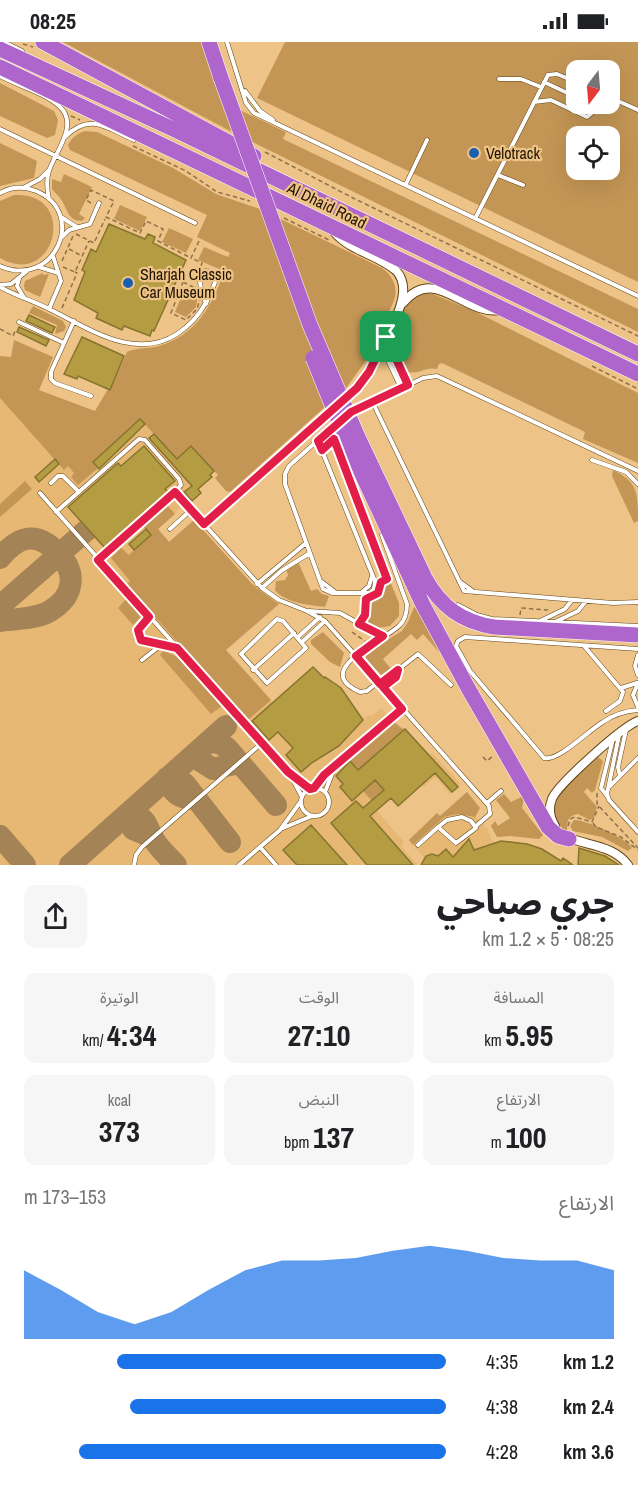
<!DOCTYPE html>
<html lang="ar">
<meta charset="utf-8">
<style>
:root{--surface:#fff;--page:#f6f6f6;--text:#202124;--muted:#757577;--accent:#1a73e8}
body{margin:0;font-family:"Archivo Narrow","Noto Sans Arabic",sans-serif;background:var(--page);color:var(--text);direction:rtl;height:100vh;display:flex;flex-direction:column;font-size:22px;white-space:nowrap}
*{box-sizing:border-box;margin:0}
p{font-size:20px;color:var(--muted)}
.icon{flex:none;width:33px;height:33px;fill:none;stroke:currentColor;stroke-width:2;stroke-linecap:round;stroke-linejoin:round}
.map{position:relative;height:823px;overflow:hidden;direction:ltr}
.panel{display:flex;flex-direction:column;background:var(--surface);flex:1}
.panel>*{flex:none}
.needle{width:39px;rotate:196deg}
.buttons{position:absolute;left:566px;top:18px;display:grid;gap:12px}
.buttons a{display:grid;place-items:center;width:54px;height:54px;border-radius:12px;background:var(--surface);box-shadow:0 6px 24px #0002;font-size:30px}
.pin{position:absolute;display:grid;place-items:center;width:51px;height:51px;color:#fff;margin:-26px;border-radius:12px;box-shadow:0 3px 9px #0006}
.round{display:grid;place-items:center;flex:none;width:63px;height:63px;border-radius:12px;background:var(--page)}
.headline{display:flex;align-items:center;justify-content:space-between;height:102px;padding:0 24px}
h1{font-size:33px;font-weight:800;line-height:45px}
.stats{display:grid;grid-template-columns:repeat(3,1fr);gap:9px;height:102px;padding:6px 24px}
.stats div{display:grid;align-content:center;border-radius:12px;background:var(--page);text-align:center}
.stats b{font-size:30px;font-weight:800}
.stats small{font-size:16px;font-weight:400}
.stats p{font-size:16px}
.chart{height:168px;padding:12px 24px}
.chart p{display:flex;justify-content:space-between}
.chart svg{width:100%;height:108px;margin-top:6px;fill:var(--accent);opacity:.7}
ul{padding:0 24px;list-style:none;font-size:20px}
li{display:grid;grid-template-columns:96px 72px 1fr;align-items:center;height:45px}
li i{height:15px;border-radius:8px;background:var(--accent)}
.status{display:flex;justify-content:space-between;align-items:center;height:42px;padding:0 30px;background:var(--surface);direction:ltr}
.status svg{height:16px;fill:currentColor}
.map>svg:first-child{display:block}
.built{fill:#e7b774}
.green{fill:#c39655;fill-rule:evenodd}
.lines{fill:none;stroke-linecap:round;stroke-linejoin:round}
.taxiway{stroke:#a48456;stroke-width:22}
.building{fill:#b39c42;stroke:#86742f;stroke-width:1.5}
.lane-casing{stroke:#634618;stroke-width:5}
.street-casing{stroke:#634618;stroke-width:10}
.highway-casing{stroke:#fff;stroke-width:16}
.path{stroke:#8f7148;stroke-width:1.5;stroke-dasharray:4.5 3;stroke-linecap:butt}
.lane{stroke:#fff;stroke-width:4}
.street{stroke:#fff;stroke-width:8}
.highway{stroke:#ae66cc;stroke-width:15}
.highway-bridge-casing{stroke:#fff;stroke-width:16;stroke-linecap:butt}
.highway-bridge{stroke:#ae66cc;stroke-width:15}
.route-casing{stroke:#fff;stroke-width:12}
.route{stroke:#e11d48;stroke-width:8}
.poi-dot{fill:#1a60b0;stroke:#eec387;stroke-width:2}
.labels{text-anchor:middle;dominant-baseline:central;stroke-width:4.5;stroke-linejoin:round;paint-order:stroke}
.poi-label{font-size:16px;fill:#231400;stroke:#eec387;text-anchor:start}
.street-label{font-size:16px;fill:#231400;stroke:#eec387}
</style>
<div class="status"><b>08:25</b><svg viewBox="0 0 49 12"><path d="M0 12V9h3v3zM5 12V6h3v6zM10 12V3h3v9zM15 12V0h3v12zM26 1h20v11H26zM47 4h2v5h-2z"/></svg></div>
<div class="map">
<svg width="638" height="823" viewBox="0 0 638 823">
<rect width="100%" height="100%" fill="#eec387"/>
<path class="built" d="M146,354L214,429L211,433L212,435L199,447L201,451L183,466L181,465L158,487L179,510L156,531L273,661L325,635L341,646L363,678L369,673L371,675L381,666L399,686H405L430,713L432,711L461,742L450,752L435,735L424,745L422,743L398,764L391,756L376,768L404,800L401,804L418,823H0V356L64,427Z
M467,750L480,766L475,774L487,786L493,800L510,799L534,804L549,811L564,823H420L424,816L409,798L437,771L440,774Z"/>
<path class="green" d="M63,0H207L233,62L242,69L286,90L283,97L638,267V290L232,90Z
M285,0H638V240L257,56ZM576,28H609V62H576ZM576,94H609V128H576Z
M0,41L54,69L58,78L55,93L47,96L0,74Z
M85,89L97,90L173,126L216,152L260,167L382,226C394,235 399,247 393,261L365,320L346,346L230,450L226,449L215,436L218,433L191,404L177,417L140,377L93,420L98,426L78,443L71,435L74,431L68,424L64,428L0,356V314L11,315L14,298L53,315L39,348L95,369L108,347L110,348L127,310C137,305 149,307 159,304C196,293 213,263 224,229L198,218L204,205L228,215L230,211L197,195L207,173L70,108L68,103C71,96 78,91 85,89Z
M0,101L37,119L34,136L0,144Z
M64,132L92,145L79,172L85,176L82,179C68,179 68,168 62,159C59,154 55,151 52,147V137L61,140Z
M14,153C79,149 56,248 0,216V159Z
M120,163L147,175L140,189L114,177Z
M169,186L193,197L186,211L162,200Z
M43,231V233L49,232L40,255L25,248L24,244L25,239Z
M185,246L198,253L196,265L186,275L175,270Z
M424,251L433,252L474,269L638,351V421L583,397L585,390L442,321L439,322L437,327C426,324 418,333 408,330C402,321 393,306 393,295C392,279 409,256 424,251Z
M33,264L63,279L66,285L64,289L55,292L57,283L29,271Z
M613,428C638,440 638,451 638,479L634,481L612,434Z
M25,439L32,447L0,475V462Z
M166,462L175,472L158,487L169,500L194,478L253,543L279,562L226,608L271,658L248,678L126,543L130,539L111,516L121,506L129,513L150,493L142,483Z
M298,520L311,549L317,547L322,552L329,554L325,565C309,563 285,561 275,548L276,539L285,538L288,533L286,527Z
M390,539L399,561V574L390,584L377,586L364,579L369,559L380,553L383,541Z
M127,556L143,573L133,583L118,566Z
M414,565L417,567L440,611L423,592L417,598L411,592L383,617L391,627L381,633L366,617V611L402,589L408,580Z
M323,590L344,611L340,625L330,620L311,602V598Z
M163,609L180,616L222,664L211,672L160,613Z
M394,680L404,688L363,724L384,748L372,759L363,749L368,745L351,726L350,719Z
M597,714L603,719L595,748L592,751L587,746L584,750L597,765L594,776L590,778L578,772C565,774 568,782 567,790C553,781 554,771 555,755Z
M467,750L480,766L475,775L457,772L444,775L413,803L409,798L437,771L440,774Z
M504,752L511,760L521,755L524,757L522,766L543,793L539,797L510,794L497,795L491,784L495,779L498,784L510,776L496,758Z
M574,778C584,777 627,796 632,806L628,809L602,795L573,789L570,784Z"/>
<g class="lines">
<path class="taxiway" d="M0,516C19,493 37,489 58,511C77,530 75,554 50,569C37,577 16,577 0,579
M0,564L88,487
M208,700L220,701L227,706L276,763
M196,711L199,718L213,727L238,721
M195,757C179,757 172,751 167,736L185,742L230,800
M0,794L25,823
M152,795L133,787L126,773C148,773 145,782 153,796C158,806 169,815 176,823
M70,823L226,684"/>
</g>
<path class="building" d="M109,182L145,197L148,192L155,195L153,201L186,218L154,289L152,288L150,294L124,284L122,288L96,276L98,271L74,258L85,230L82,228L91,207L96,210Z
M29,273L55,285L52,291L26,279Z
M19,285L49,298L46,304L17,290Z
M82,295L124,314L110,348L78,334L77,337L64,332Z
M140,377L145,382L99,427L93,420Z
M154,392L177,417L191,404L214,429L210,433L212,435L198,447L201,451L192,459L184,450L192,444L149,396Z
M144,404L175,439L165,447L168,450L105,506L68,465L118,421L121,424Z
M55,417L59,422L39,440L35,435Z
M146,487L151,493L134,508L129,502Z
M313,625L324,636L325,635L341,646L363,678L339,704L313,720L301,730L286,713L293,706L278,690L269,698L252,679Z
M405,687L458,745L452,750L435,731L398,764L391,756L370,774L413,823H367L331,781L356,759L363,766L384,748L375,738L352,759L340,745L343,742L336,734L350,719L358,728Z
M311,783L347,823H297L283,808Z
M469,797L474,808L501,799L527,802L542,807L561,819L563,816L573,823H421L426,814L432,812L438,814L446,807L453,815Z
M579,806L605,814L619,823H578Z"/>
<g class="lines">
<g class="lane-casing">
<path id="lane" d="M4,0L22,9
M227,0L246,61L254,71L638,254
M0,34C18,44 43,50 59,64C80,82 55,110 49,129C46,138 47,148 49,157
M499,37H521L541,45
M544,40L576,55
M245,49L260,69L273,78
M609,55L638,68
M534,60L551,58L587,75L593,70L597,62
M0,87L195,181
M65,95C90,70 107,86 134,98
M498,133L523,143
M406,142L427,98
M23,146L40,137L49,128
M0,151C11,145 24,144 36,149C88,170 55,248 0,224
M61,175L77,185
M476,175L546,37L548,33L557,32L576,40
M62,195L69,188L90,182L99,161
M39,225L58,231
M205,229L213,230L216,238L206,262C203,252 195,236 205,229Z
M19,237L17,244L23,254
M0,243L11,242L27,229
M0,245C16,254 34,259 51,268C90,287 135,319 177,292C189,284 198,275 205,262
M49,267L61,239L53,214
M74,279L51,330V337L55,341L91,354
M19,280L64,301
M387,297L408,343
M382,306L401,346
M372,359L464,549L613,561L638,560
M350,371L423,336L437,334L638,429
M318,399L375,539L374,547L370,551H332L323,547L285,442V432L289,424L335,383
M592,418L626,430L638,442
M51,441L58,434H63L79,450
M175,450L262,546L279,558L307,569L325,579L489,764L490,772L476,784
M40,451L288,730L310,747
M56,470L139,397L145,398L179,437L181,443L175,450L98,518
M204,482L239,451
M170,487L191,468
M459,539L474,550
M322,540L335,550
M257,542L306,501
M262,546L281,529L310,511
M362,550L369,544L372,534
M458,563L477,573L492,577L638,584
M309,569L340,571L382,594
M149,575L138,588L141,598L176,606
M277,577L283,579L306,606L267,641L241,612Z
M540,579L565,567L572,558
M555,580L578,569L586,559
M298,595L320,575
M302,600L325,579
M585,605L623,650L620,659L606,669
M638,607L465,595L458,599L456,604L470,629L544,716C558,720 589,688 603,680C613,673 625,669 638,668
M638,613L635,624L638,633
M142,618L161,603
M253,628L294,591
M378,640L367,649L360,650C309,628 386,598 400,583C406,577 407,570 407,562L382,493
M638,641L633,653L638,665
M380,642L418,612L451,643
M383,645L397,633L398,628
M621,646L637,641
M619,693L607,752L609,758L638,790
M620,734L618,725L626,688
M292,736L302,755
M609,745L638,716
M314,746L325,733L402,667
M301 760a14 14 0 1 1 28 0a14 14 0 1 1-28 0Z
M325,750L334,727
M608,755L601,746L612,701
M487,761L501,749
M462,775L471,779L476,786L456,801L438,785L447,778Z
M283,786L312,774
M418,803L438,785
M260,805L276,823
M134,823L136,813L142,805L262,701
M239,823L280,788L301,759"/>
</g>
<g class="street-casing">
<path id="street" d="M403,261C435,222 464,274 500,268
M240,450L357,346C372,328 401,274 403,251C404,242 401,232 394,227C375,212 351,209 335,191
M555,784C550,776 548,767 552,757C557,743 623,684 638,679
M567,795C588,804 613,803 628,823"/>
</g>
<g class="highway-casing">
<path id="highway" d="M43,0L254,114
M209,0L221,36
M0,7L175,88L638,312
M0,25L638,332
M357,393L425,536C441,565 462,580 494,585L638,593
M347,400L423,563L468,646L548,785L558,794L569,797"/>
</g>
<path class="path" d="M23,2L33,5
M71,74L80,78
M133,104L186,129L217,150L250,159
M265,110L353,156L638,294
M91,161L86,158L91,148L114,159L106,175L140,191L146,179L163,187L158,199L191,216
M284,176L331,199
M76,192L94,201L105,177
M199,199L191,216L202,221L201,224
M69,207L80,213
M62,219L73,194
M63,225L75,230L89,199
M183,240L195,246L200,257L197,267L186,278L171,271Z
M62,266L77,231L75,230
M0,287L13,294L16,287
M592,324L638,347
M344,422L387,537L381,540
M520,573L521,566L548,568
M363,576L366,557
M352,590L365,599
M483,715L487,719L493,714
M597,751V762L638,806
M593,781L596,785L621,795L638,808
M568,784L570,777L575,775L592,780L599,764"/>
<use href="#lane" class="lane"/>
<use href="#street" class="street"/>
<use href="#highway" class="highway"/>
<g class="highway-bridge-casing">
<path id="highway-bridge" d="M221,36L310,283L357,393
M313,316L347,400"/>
</g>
<use href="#highway-bridge" class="highway-bridge"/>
</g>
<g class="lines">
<g class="route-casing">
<path id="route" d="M386,295L408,343L351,370L318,399L322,408L334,397L387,537L381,540L378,551L366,557L365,573L359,582L383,594L356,614L380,642L398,628L396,635L383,645L402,667L324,733L314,746L310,747L288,730L177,606L141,598L138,588L149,575L98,518L175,450L204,482L357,346L369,330Z"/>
</g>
<use href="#route" class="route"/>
</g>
<g class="poi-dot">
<circle cx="474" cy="111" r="6"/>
<circle cx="128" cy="241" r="6"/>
</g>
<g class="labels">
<g class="poi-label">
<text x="486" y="111">Velotrack</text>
<text x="140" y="232">Sharjah Classic<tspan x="140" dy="18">Car Museum</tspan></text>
</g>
<g class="street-label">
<text transform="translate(327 163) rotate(26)">Al Dhaid Road</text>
</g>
</g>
</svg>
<div class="buttons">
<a><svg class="needle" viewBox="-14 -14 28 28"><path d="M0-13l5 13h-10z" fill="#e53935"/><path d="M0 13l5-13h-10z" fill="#757577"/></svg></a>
<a><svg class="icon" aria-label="locate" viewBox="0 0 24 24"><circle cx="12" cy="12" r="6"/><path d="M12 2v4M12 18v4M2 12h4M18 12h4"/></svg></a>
</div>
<div class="pin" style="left:386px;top:295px;background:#1e9e55"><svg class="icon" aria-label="arrive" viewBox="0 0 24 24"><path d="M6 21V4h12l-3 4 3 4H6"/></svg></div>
</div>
<section class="panel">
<div class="headline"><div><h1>جري صباحي</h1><p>08:25 · 5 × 1.2 km</p></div><a class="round"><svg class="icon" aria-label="share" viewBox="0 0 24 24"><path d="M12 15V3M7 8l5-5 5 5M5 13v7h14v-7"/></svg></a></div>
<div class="stats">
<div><p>المسافة</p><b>5.95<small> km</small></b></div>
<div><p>الوقت</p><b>27:10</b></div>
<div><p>الوتيرة</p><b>4:34<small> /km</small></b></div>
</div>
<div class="stats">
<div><p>الارتفاع</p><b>100<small> m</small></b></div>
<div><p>النبض</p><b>137<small> bpm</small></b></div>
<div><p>kcal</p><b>373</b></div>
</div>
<div class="chart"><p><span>الارتفاع</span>153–173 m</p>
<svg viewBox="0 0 160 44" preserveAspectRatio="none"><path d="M0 44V16L10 24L20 33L30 38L40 33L50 24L60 16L70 12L80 12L90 11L100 8L110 6L120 8L130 11L140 12L150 12L160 16V44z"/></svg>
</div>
<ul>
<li><b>1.2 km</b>4:35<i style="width:78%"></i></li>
<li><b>2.4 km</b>4:38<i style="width:75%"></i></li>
<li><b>3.6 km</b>4:28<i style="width:87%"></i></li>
</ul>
</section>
